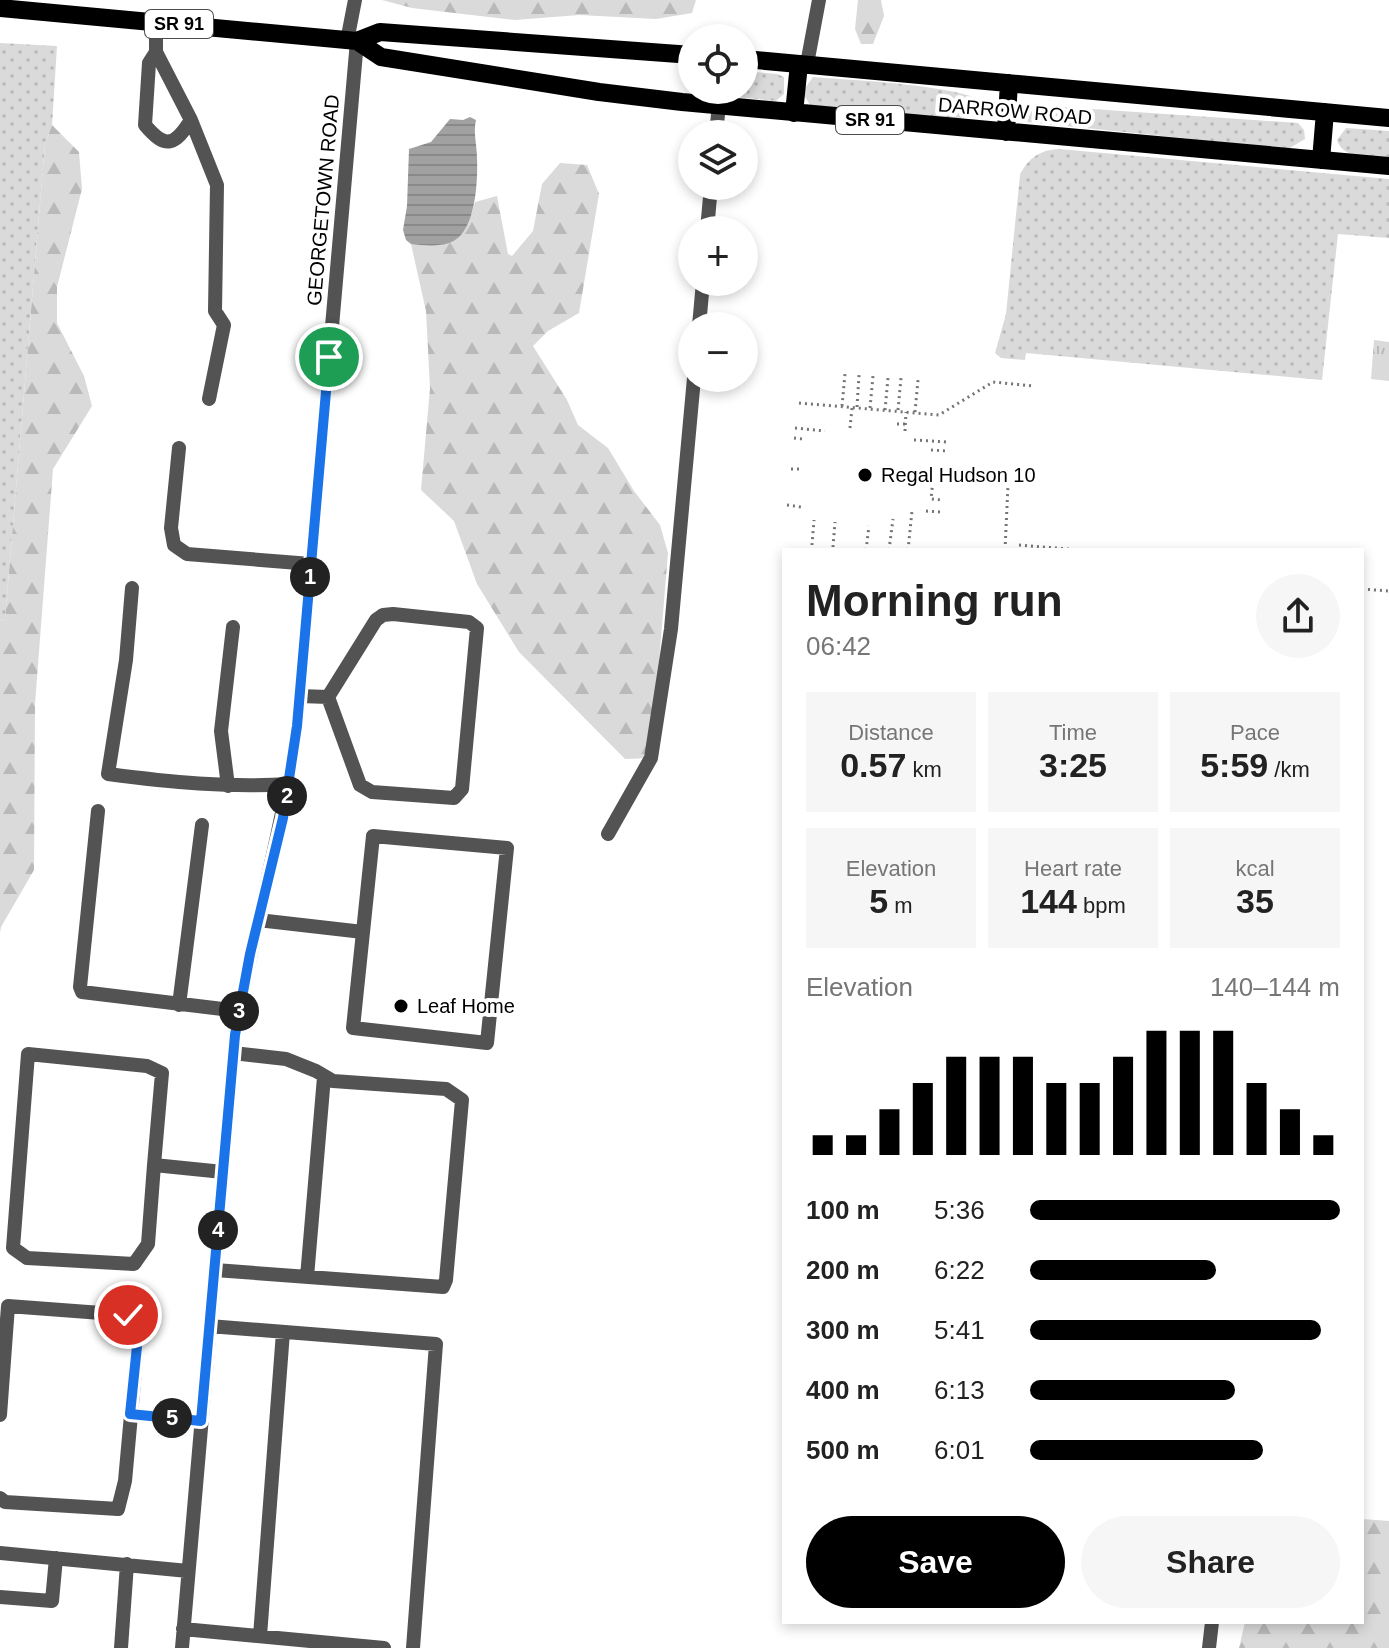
<!DOCTYPE html>
<meta charset="utf-8">
<style>
:root{--surface:#fff;--page:#f6f6f6;--text:#222;--muted:#767676;--accent:#000}
body{margin:0;font-family:Arial,sans-serif;background:var(--page);color:var(--text);height:100vh;display:flex;flex-direction:column;font-size:30px;white-space:nowrap}
*{box-sizing:border-box;margin:0}
p{font-size:26px;color:var(--muted)}
.icon{flex:none;width:44px;height:44px;fill:none;stroke:currentColor;stroke-width:2;stroke-linecap:round;stroke-linejoin:round}
.map{position:relative;flex:1;overflow:hidden}
.sheet{position:absolute;left:782px;top:548px;width:582px;height:1076px;display:flex;flex-direction:column;background:var(--surface);border-radius:0px;box-shadow:0 4px 12px #0003}
.sheet>*{flex:none}
.fabs{position:absolute;left:678px;top:24px;display:grid;gap:16px}
.fabs a{display:grid;place-items:center;width:80px;height:80px;border-radius:50%;background:var(--surface);box-shadow:0 4px 12px #0003;font-size:40px}
.pin{position:absolute;display:grid;place-items:center;width:68px;height:68px;color:#fff;margin:-34px;border:4px solid #fff;border-radius:50%;box-shadow:0 2px 8px #0007}
.km{position:absolute;width:40px;height:40px;margin:-20px;border-radius:50%;background:#222;color:#fff;font-size:22px;line-height:40px;text-align:center}
.round{display:grid;place-items:center;flex:none;width:84px;height:84px;border-radius:42px;background:var(--page)}
.overview{display:flex;align-items:center;justify-content:space-between;height:136px;padding:0 24px}
h1{font-size:44px;font-weight:600;line-height:60px}
.metrics{display:grid;grid-template-columns:repeat(3,1fr);gap:12px;height:136px;padding:8px 24px}
.metrics div{display:grid;align-content:center;border-radius:0px;background:var(--page);text-align:center}
.metrics b{font-size:34px;font-weight:600}
.metrics small{font-size:22px;font-weight:400}
.metrics p{font-size:22px}
.chart{height:224px;padding:16px 24px}
.chart p{display:flex;justify-content:space-between}
.chart svg{width:100%;height:144px;margin-top:8px;stroke:var(--accent);stroke-width:6}
.primary-button{display:flex;gap:16px;margin-top:auto;padding:16px 24px}
.primary-button a{flex:1;height:92px;border-radius:48px;background:var(--accent);color:#fff;font-size:32px;font-weight:600;line-height:92px;text-align:center}
.primary-button a+a{background:var(--page);color:var(--text)}
ul{padding:0 24px;list-style:none;font-size:26px}
li{display:grid;grid-template-columns:128px 96px 1fr;align-items:center;height:60px}
li i{height:20px;border-radius:10px;background:var(--accent)}
.map>svg:first-child{display:block}
.grass{fill:url(#grass-dots)}
.forest{fill:url(#forest-firs)}
.park{fill:url(#park-tufts)}
.water{fill:url(#water-rules)}
.lines{fill:none;stroke-linecap:round;stroke-linejoin:round}
.path{stroke:#757575;stroke-width:3;stroke-dasharray:2 4;stroke-linecap:butt}
.minor{stroke:#535353;stroke-width:14}
.major{stroke:#000;stroke-width:18}
.route-casing{stroke:#fff;stroke-width:16}
.route{stroke:#1a73e8;stroke-width:10}
.poi-dot{fill:#000;stroke:#fff;stroke-width:3}
.labels{text-anchor:middle;dominant-baseline:central;stroke-width:8;stroke-linejoin:round;paint-order:stroke}
.shield{fill:#fff;stroke:#4c4c4c;stroke-width:2}
.shield-label{font-size:18px;font-weight:bold;fill:#000}
.street-label{font-size:20px;fill:#000;stroke:#fff}
.poi-label{font-size:20px;fill:#000;stroke:#fff;text-anchor:start}
</style>
<div class="map">
<svg width="1389" height="1648" viewBox="0 0 1389 1648">
<defs>
<pattern id="grass-dots" width="8" height="8" patternUnits="userSpaceOnUse" patternTransform="scale(2)"><rect width="8" height="8" fill="#dadada"/><path d="M2 2h.1M6 6h.1" fill="none" stroke="#b9b9b9" stroke-width="1.8" stroke-linecap="round"/></pattern>
<pattern id="forest-firs" width="22" height="20" patternUnits="userSpaceOnUse" patternTransform="scale(2)"><rect width="22" height="20" fill="#dadada"/><path d="M5 1l3.5 6h-7zM16 11l3.5 6h-7z" fill="#b9b9b9"/></pattern>
<pattern id="park-tufts" width="24" height="20" patternUnits="userSpaceOnUse" patternTransform="scale(2)"><rect width="24" height="20" fill="#dadada"/><path d="M3 7l-1-3M5 7V3M7 7l1-3M15 17l-1-3M17 17v-4M19 17l1-3" fill="none" stroke="#b9b9b9"/></pattern>
<pattern id="water-rules" width="6" height="5" patternUnits="userSpaceOnUse" patternTransform="scale(2)"><rect width="6" height="5" fill="#a1a1a1"/><path d="M0 2.5h6" fill="none" stroke="#898989"/></pattern>
</defs>
<rect width="100%" height="100%" fill="#fff"/>
<path class="grass" d="M0,43L57,46L52,125L45,144L5,619L0,621Z
M744,71L777,74L784,77V94L776,101L737,97L729,92V90H744Z
M813,77C846,80 968,85 986,104L984,114L958,119L810,105L802,92Z
M1048,106L1298,123L1304,130L1305,139L1288,149L1027,122L1031,111Z
M1346,128L1389,131V158C1371,156 1343,160 1337,140Z
M1059,149L1389,179V238L1338,234L1322,380L1026,353L1025,360L1001,358L995,353L1006,314L1020,175C1028,158 1040,150 1059,149Z"/>
<path class="forest" d="M382,0H696L692,13L656,19L579,15L515,20L412,8Z
M858,0H881L884,16L873,44H861L855,29Z
M52,125L79,152L82,189L57,287V323L84,376L92,406L53,469L35,704L34,870L1,927L0,933V621L5,619L45,144Z
M560,163L587,165L599,194L579,313L548,331L533,346L567,400L578,425L608,448L634,491L660,525L668,553L651,758L625,759L519,652L477,584L454,521L421,490L430,388L426,311L411,244C450,246 464,243 475,202L497,196L508,254L512,256L533,231L542,184Z
M1362,1519L1389,1521V1648H1239L1245,1622H1362Z"/>
<path class="park" d="M1374,340L1389,342V381L1371,379Z"/>
<path class="water" d="M470,117L476,120C473,132 477,145 477,158C478,181 476,235 449,243C437,247 422,245 411,244L406,240L403,230L407,206L409,149L431,142L450,119L463,120Z"/>
<g class="lines">
<path class="path" d="M799,403L939,415L993,382L1033,386
M842,406L845,374
M857,407L859,375
M870,408L873,376
M885,410L888,378
M898,410L901,378
M915,412L918,380
M897,424H905
M795,428L825,431
M850,428L852,408
M905,431L906,412
M794,438L803,439
M914,440L948,442
M931,450L947,451
M791,469H800
M929,480H933L931,499L942,500
M787,505L801,507
M926,511L941,512
M812,545L814,520
M1019,545L1080,550
M833,547L835,522
M866,550L869,526
M889,550L893,519
M908,550L912,511
M1005,550L1008,485
M1362,589L1389,591"/>
<path class="minor" d="M347,41L355,0
M156,52L191,120C175,145 166,150 145,125L149,63L156,52V22
M807,64L819,0
M191,120L217,185L215,311L224,325L209,399
M716,134L719,105
M707,230L711,186
M699,326L703,282
M179,448L171,528L174,545L187,554L311,564
M132,588L126,660L108,774C169,782 228,788 290,784
M300,696L328,697L376,620L383,615L393,614L469,622L477,628L462,789L454,798L372,792L360,785L328,697
M228,786L221,731L233,627
M98,811L80,987L82,992L239,1011
M608,834L651,758L671,629L694,378
M258,920L363,932L373,836L507,848L487,1043L353,1028L363,932
M179,1005L202,825
M154,1165L148,1244L134,1264L27,1258L13,1248L28,1054L147,1066L162,1073L154,1165L223,1172
M215,1270L443,1287L446,1280L462,1100L446,1089L333,1081L316,1071L286,1059L233,1053
M307,1277L324,1077
M209,1326L436,1344L413,1648
M130,1414L201,1421
M0,1415L8,1306L128,1315L139,1327L125,1481L118,1509L5,1502L0,1498
M0,1553L188,1571
M0,1597L52,1601L56,1558
M183,1629L384,1648
M260,1636L283,1332
M121,1648L127,1564
M182,1648L235,1035C252,931 283,831 297,726L357,41
M1209,1648L1212,1622"/>
<path class="major" d="M0,8L357,41L381,57L599,92L682,102L1389,166
M357,41L380,32L692,55
M744,59L1389,118
M794,113L799,64
M1006,132L1009,83
M1321,160L1325,112"/>
</g>
<g class="lines">
<g class="route-casing">
<path id="route" d="M128,1315L139,1327L130,1414L201,1421L235,1035L250,954L283,818L297,726L329,357"/>
</g>
<use href="#route" class="route"/>
</g>
<g class="poi-dot">
<circle cx="865" cy="475" r="8"/>
<circle cx="401" cy="1006" r="8"/>
</g>
<g class="labels">
<g class="shield">
<rect x="145" y="10" width="68" height="28" rx="6"/>
<rect x="836" y="106" width="68" height="28" rx="6"/>
</g>
<g class="shield-label">
<text x="179" y="24">SR 91</text>
<text x="870" y="120">SR 91</text>
</g>
<g class="street-label">
<text transform="translate(1015 111) rotate(5)">DARROW ROAD</text>
<text transform="translate(323 200) rotate(-85)">GEORGETOWN ROAD</text>
</g>
<g class="poi-label">
<text x="881" y="475">Regal Hudson 10</text>
<text x="417" y="1006">Leaf Home</text>
</g>
</g>
</svg>
<div class="fabs">
<a><svg class="icon" aria-label="locate" viewBox="0 0 24 24"><circle cx="12" cy="12" r="6"/><path d="M12 2v4M12 18v4M2 12h4M18 12h4"/></svg></a>
<a><svg class="icon" aria-label="layers" viewBox="0 0 24 24"><path d="M12 4l9 5-9 5-9-5zM3 14l9 5 9-5"/></svg></a>
<a>+</a>
<a>−</a>
</div>
<div class="pin" style="left:329px;top:357px;background:#1e9e55"><svg class="icon" aria-label="arrive" viewBox="0 0 24 24"><path d="M6 21V4h12l-3 4 3 4H6"/></svg></div>
<div class="pin" style="left:128px;top:1315px;background:#d93025"><svg class="icon" aria-label="check" viewBox="0 0 24 24"><path d="M5 12l5 5 9-10"/></svg></div>
<b class="km" style="left:310px;top:577px">1</b>
<b class="km" style="left:287px;top:796px">2</b>
<b class="km" style="left:239px;top:1011px">3</b>
<b class="km" style="left:218px;top:1230px">4</b>
<b class="km" style="left:172px;top:1418px">5</b>
<section class="sheet">
<div class="overview"><div><h1>Morning run</h1><p>06:42</p></div><a class="round"><svg class="icon" aria-label="share" viewBox="0 0 24 24"><path d="M12 15V3M7 8l5-5 5 5M5 13v7h14v-7"/></svg></a></div>
<div class="metrics">
<div><p>Distance</p><b>0.57<small> km</small></b></div>
<div><p>Time</p><b>3:25</b></div>
<div><p>Pace</p><b>5:59<small> /km</small></b></div>
</div>
<div class="metrics">
<div><p>Elevation</p><b>5<small> m</small></b></div>
<div><p>Heart rate</p><b>144<small> bpm</small></b></div>
<div><p>kcal</p><b>35</b></div>
</div>
<div class="chart"><p><span>Elevation</span>140–144 m</p>
<svg viewBox="0 0 160 44" preserveAspectRatio="none"><path d="M5 44V38M15 44V38M25 44V30M35 44V22M45 44V14M55 44V14M65 44V14M75 44V22M85 44V22M95 44V14M105 44V6M115 44V6M125 44V6M135 44V22M145 44V30M155 44V38"/></svg>
</div>
<ul>
<li><b>100 m</b>5:36<i style="width:100%"></i></li>
<li><b>200 m</b>6:22<i style="width:60%"></i></li>
<li><b>300 m</b>5:41<i style="width:94%"></i></li>
<li><b>400 m</b>6:13<i style="width:66%"></i></li>
<li><b>500 m</b>6:01<i style="width:75%"></i></li>
</ul>
<div class="primary-button"><a>Save</a><a>Share</a></div>
</section>
</div>
